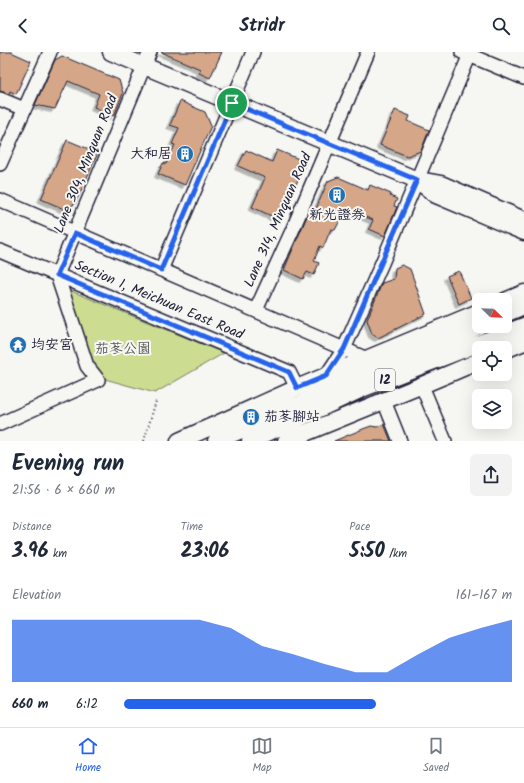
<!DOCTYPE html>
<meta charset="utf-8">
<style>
:root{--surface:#fff;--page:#f2f2f3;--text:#1f2937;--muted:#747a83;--line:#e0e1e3;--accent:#2563eb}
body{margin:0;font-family:Kalam,"LXGW WenKai TC",sans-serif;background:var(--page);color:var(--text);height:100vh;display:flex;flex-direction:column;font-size:15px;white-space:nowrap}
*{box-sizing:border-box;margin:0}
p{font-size:13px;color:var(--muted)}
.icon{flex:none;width:22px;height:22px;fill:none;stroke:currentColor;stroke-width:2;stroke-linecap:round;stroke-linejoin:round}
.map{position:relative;height:389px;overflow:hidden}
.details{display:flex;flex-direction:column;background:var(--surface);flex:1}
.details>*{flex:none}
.needle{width:26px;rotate:113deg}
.fabs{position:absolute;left:472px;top:241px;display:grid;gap:8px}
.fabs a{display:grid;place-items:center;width:40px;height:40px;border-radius:6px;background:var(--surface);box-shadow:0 4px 16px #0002;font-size:20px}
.pin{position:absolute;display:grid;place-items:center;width:34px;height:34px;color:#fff;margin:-17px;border:2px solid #fff;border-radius:50%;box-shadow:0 1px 4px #0007}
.round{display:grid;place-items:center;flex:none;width:42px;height:42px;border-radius:6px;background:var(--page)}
.summary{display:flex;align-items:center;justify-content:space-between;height:68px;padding:0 12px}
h1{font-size:22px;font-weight:700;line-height:30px}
.stats{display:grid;grid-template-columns:repeat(3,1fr);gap:6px;height:68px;padding:4px 12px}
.stats div{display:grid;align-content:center}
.stats b{font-size:20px;font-weight:700}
.stats small{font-size:11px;font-weight:400}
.stats p{font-size:11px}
.chart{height:112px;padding:8px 12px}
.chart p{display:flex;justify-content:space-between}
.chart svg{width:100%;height:72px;margin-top:4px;fill:var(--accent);opacity:.7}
ul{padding:0 12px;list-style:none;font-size:13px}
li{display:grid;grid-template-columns:64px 48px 1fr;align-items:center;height:30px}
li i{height:10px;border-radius:5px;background:var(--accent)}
header{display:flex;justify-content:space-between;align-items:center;height:52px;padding:0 12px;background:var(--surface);font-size:18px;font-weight:700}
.tab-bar{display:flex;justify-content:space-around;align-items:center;height:56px;border-top:1px solid var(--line);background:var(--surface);font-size:11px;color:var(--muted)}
.tab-bar a{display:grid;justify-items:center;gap:2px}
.tab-bar .current{color:var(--accent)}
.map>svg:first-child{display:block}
.green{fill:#ccdc90;stroke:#777f66}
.building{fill:#d5a687;stroke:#22223b;filter:url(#shadow)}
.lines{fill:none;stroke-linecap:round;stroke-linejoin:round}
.minor-casing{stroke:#22223b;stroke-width:16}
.major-casing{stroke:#22223b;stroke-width:19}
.path{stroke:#22223b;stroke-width:2;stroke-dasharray:1 3;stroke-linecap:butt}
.minor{stroke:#f6f6f2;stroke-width:13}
.major{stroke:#f6f6f2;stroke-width:16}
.route-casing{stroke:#fff;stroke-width:8}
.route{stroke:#2563eb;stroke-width:5}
.labels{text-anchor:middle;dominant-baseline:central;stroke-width:4;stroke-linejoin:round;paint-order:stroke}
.shield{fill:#f6f6f2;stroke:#626272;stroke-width:1}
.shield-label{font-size:13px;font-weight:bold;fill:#22223b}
.poi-label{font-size:14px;fill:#22223b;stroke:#f6f6f2;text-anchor:start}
.street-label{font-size:14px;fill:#22223b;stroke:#f6f6f2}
.park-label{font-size:14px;fill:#555a54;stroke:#f6f6f2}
</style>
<header><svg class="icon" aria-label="back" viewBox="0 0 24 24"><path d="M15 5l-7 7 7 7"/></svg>Stridr<svg class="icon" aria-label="search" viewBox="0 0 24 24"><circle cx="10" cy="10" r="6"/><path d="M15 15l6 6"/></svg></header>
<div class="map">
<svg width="524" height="389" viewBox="0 0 524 389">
<defs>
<filter id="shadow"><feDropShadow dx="-3.5" dy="3.5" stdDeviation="0" flood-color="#0004"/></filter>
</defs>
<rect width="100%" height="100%" fill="#f6f6f2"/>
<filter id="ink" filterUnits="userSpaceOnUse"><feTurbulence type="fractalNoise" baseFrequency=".025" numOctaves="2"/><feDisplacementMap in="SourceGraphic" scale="8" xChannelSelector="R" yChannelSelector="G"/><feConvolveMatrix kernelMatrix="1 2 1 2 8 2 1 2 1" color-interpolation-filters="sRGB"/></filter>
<g filter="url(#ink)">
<path class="green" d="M66,237L224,301L155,341L105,327L93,317Z"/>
<path class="building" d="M0,0H11L31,9L16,42L10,39L9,42L0,39Z
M161,0H222L210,26L199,21L200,17Z
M62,4L119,28L123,41L114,64L94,55L99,42L68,29L55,57L35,53L55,8Z
M180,49L205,60L211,74L185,133L158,122L163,111L166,112L175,93L172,92L179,76L170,73Z
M395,58L410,64L408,69L429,78L421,99L407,104L380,93Z
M67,88L98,101L75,152L64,157L41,147Z
M246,98L272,110L277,98L306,110L280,168L252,155L265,126L238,114Z
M338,125L368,138L370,133L391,142L390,144L397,147L394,154L397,155L385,184L369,177L373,168L346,157L335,178L331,177L323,196L320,194L314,209L319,211L314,223L307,220L303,227L284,218L310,157L315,159L328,129Z
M402,213L410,217L426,262L378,286L372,282L367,268L382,231L394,227L395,216Z
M459,219L471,246L459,252L447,224Z
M384,372L391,389H334L363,377L371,374L377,375Z"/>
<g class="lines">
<g class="minor-casing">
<path id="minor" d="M462,0L524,26
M0,47L24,57
M0,112L50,0
M0,148L367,307
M0,199L289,320L297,336
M161,218L253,0
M256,258L292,179L368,0
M326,324L344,297L382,211L471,0
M422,334L445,389
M384,349L400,389
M0,372L98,328L87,314L57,223L150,0"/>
</g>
<g class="major-casing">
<path id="major" d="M111,0L417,128L436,143L524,180
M419,128L441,132L524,168
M505,249L524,241
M505,262L524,254
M505,298L524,290
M179,389L297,336L479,260
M216,389L479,274
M250,389L364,336L524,274
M286,389C350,362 415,337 479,309"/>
</g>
<path class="path" d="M144,389L156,349"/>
<use href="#minor" class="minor"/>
<use href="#major" class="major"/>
</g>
</g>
<g class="lines" filter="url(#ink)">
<g class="route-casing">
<path id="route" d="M232,51L417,128L344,297L326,324L297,336L289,320L57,223L75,181L161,218Z"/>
</g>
<use href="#route" class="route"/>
</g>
<defs>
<g id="building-disc" transform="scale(0.9)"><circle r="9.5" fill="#1f6fb2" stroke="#f6f6f2"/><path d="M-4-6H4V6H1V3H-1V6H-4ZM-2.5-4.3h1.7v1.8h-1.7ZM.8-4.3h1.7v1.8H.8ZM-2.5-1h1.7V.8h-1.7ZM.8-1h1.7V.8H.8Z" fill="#fff"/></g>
<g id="temple-disc" transform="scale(0.9)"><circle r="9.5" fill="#1f6fb2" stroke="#f6f6f2"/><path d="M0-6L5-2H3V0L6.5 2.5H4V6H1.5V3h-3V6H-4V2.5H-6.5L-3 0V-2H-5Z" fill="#fff"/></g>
</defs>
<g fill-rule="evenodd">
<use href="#building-disc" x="185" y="102"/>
<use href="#building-disc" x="337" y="143"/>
<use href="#temple-disc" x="18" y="293"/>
<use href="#building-disc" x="251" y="365"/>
</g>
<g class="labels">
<rect class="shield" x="375" y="317" width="20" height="22" rx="3"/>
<g class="shield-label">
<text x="385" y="328">12</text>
</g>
<g class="poi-label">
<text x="172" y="102" text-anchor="end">大和居</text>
<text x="337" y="163" text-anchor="middle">新光證券</text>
<text x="31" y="293">均安宮</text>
<text x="264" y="365">茄苳腳站</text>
</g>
<g class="street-label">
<text transform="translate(86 112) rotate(-68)">Lane 304, Minquan Road</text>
<text transform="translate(278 168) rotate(-66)">Lane 314, Minquan Road</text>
<text transform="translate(159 248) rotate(23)">Section 1, Meichuan East Road</text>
</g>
<g class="park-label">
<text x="123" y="297">茄苳公園</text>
</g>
</g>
</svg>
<div class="fabs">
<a><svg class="needle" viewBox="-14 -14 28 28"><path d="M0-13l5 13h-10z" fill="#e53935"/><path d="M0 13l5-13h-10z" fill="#747a83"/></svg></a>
<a><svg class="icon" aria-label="locate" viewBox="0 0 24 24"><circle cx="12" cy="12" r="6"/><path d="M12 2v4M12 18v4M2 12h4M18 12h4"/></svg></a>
<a><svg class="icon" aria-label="layers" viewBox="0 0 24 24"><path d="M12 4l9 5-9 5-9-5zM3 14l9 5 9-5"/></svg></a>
</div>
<div class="pin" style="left:232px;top:51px;background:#1e9e55"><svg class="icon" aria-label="arrive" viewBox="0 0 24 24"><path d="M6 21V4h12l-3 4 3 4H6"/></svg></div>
</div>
<section class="details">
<div class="summary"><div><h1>Evening run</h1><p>21:56 · 6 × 660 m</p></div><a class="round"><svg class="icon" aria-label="share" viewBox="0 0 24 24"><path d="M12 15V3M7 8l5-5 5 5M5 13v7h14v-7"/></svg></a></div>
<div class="stats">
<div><p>Distance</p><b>3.96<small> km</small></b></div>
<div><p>Time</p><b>23:06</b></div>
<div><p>Pace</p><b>5:50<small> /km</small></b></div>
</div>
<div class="chart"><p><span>Elevation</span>161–167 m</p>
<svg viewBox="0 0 160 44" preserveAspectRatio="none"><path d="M0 44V6L10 6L20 6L30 6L40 6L50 6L60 6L70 11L80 22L90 27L100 33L110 38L120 38L130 27L140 17L150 11L160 6V44z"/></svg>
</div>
<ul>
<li><b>660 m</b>6:12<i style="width:65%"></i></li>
</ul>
</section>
<nav class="tab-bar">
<a class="current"><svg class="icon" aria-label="home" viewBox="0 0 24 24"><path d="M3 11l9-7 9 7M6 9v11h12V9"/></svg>Home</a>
<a><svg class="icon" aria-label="map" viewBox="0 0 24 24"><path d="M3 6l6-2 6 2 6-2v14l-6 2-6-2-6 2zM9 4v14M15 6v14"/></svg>Map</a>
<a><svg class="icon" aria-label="saved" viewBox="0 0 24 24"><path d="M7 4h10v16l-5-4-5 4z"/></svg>Saved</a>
</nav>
